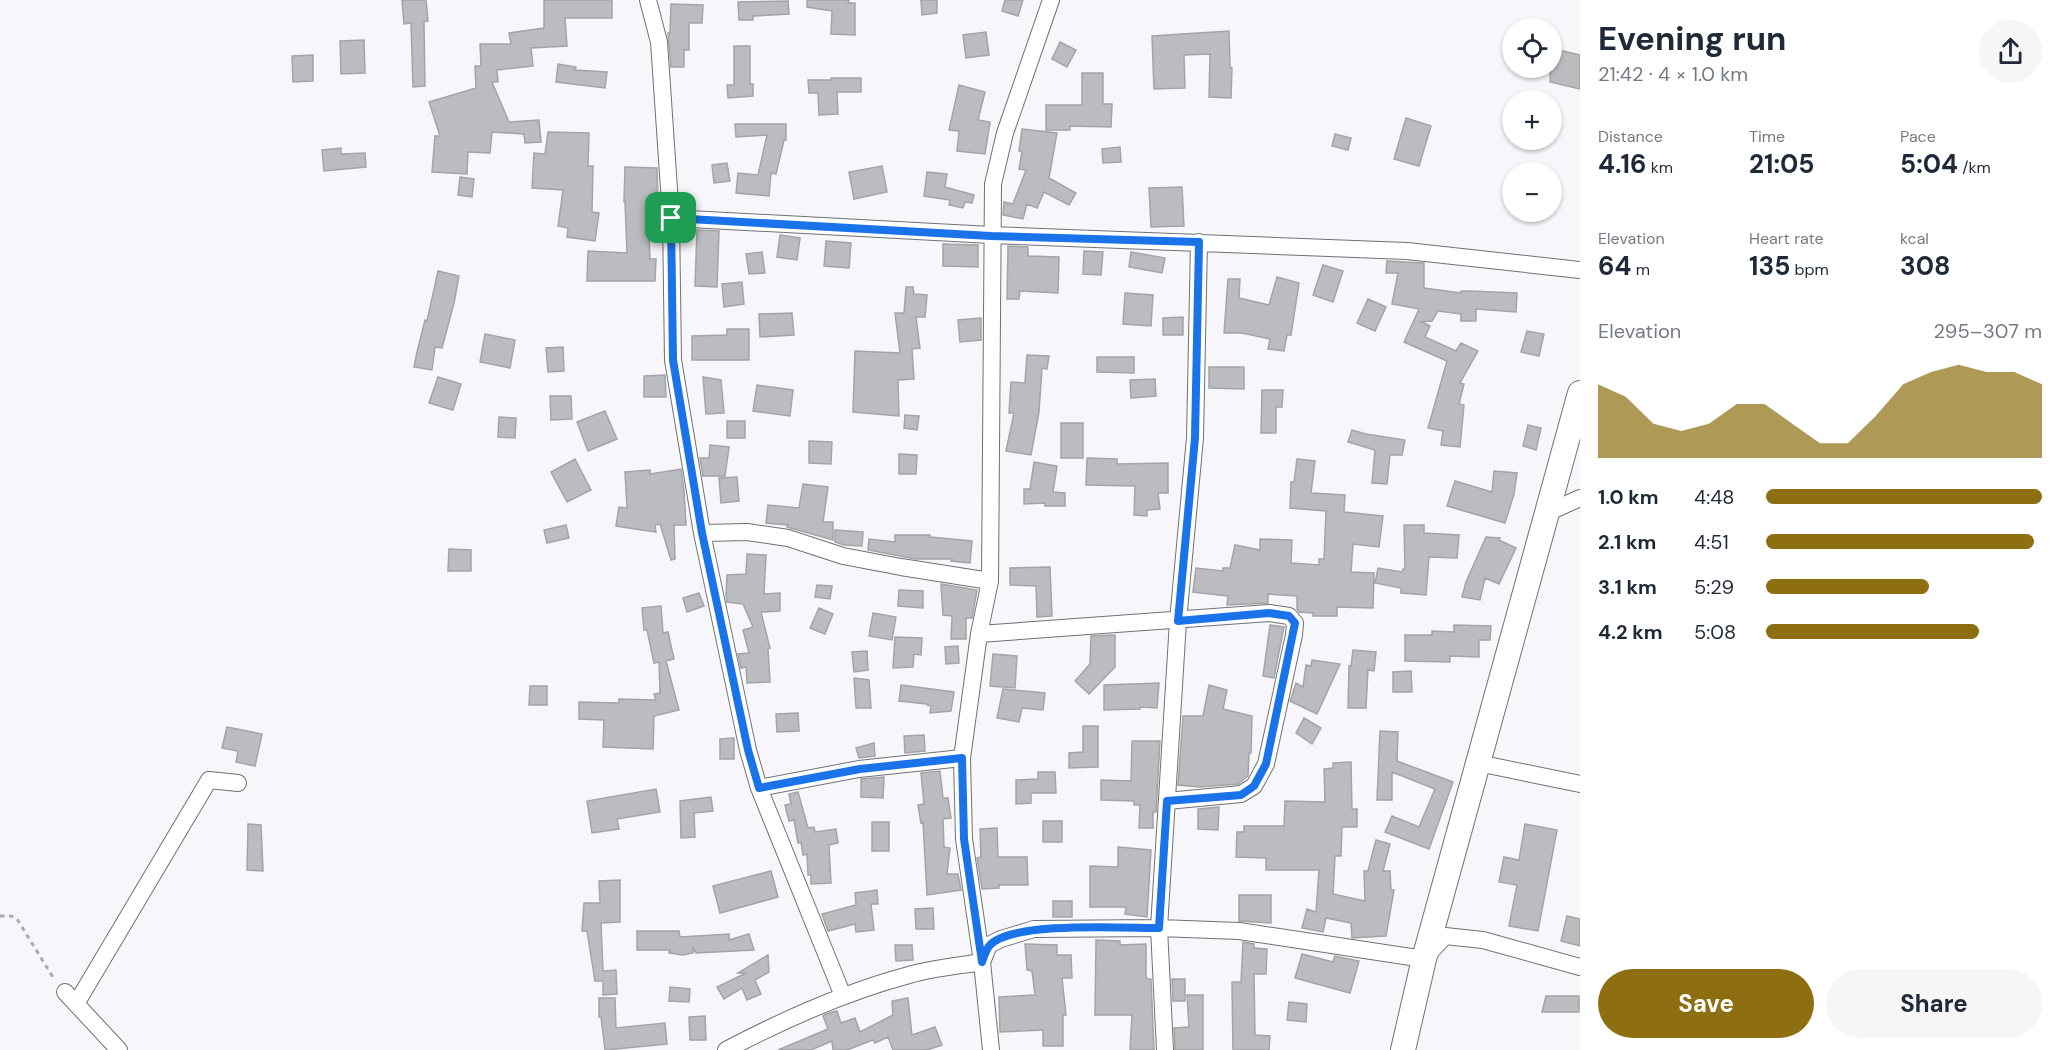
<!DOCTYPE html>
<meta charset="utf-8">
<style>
:root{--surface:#fff;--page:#f6f6f7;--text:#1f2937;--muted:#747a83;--accent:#8d6e10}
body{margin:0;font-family:"DM Sans",sans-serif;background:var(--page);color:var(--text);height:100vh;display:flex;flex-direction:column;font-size:22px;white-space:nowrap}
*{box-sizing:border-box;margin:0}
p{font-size:20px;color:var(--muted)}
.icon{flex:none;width:33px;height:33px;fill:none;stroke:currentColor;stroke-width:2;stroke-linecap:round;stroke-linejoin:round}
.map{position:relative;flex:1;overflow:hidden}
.drawer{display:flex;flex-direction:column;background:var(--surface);width:480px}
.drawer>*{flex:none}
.tools{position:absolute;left:1502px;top:18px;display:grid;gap:12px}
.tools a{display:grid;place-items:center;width:60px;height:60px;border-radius:50%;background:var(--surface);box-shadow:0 2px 4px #0004;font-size:30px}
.pin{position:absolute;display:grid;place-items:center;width:51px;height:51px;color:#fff;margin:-26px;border-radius:12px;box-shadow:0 3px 9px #0006}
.round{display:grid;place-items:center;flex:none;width:63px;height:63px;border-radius:32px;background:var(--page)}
.summary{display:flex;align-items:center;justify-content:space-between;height:102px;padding:0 18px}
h1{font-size:33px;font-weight:700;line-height:45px}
.metrics{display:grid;grid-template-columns:repeat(3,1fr);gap:9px;height:102px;padding:6px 18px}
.metrics div{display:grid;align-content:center}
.metrics b{font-size:26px;font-weight:700}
.metrics small{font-size:16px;font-weight:400}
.metrics p{font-size:16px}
.chart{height:168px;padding:12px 18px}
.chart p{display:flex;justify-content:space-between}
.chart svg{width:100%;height:108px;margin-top:6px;fill:var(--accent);opacity:.7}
.cta{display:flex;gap:12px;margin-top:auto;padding:12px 18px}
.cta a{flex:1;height:69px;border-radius:36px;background:var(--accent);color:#fff;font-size:24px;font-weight:700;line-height:69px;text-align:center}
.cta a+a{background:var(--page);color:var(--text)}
ul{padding:0 18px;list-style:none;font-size:20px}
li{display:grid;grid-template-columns:96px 72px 1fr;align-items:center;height:45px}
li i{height:15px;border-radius:8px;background:var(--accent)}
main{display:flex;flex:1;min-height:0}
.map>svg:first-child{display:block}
.building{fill:#bbbcbf;stroke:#a4a4a8;stroke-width:1.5}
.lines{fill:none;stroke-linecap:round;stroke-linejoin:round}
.street-casing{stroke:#707174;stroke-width:18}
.secondary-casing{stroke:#707174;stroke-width:26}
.path{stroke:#ababae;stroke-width:3;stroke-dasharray:4.5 4.5;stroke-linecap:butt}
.street{stroke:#fff;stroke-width:16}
.secondary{stroke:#fff;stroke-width:24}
.route-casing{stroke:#fff;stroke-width:12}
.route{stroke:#1a73e8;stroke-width:8}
</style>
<main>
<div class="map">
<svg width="1580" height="1050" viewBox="0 0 1580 1050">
<rect width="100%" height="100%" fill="#f7f7fb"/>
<path class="building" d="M402,0H426L428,21L424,22L425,86L413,87L411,23L404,24Z
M544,0H612V18H565L567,46L531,48L533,66L497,70L498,82H492L509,122L539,120L541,142L525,143L524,134L492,132L490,153L468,152L467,174L432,172L435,136H440L429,102L476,88L475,66H481L480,44H511L509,33L544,28Z
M807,0H849L848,3H855V35L831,34L832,11L807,7Z
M921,0H937V13L922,15Z
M1005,0H1023L1018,16L1002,11Z
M788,1L789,14L753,16V20H739L738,2Z
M671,4L703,5L702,23H689V50H684V67H671L668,33H670Z
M1229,31L1230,67L1232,68L1231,98L1209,97L1210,54L1184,55L1185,88L1154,89L1152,36Z
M986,32L989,55L966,58L963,35Z
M364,40L365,73L341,74L340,41Z
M1060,42L1076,50L1067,67L1052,59Z
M734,46H750V84H753V96L728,98L727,85H734Z
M1551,48L1580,55V89L1550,82Z
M313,55V81L293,82L292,56Z
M558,64L576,67L575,70L607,72L605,88L556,82Z
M1082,73H1103V104H1112L1111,127L1070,126V130H1046V105H1082Z
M831,78H861V92H837L838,114L819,115L818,93H809L808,80H831Z
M959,85L985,92L978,120L990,122L985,154L957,151L959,131L949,130Z
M1406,118L1431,126L1419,166L1394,159Z
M735,124H786V140H784L776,174L771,173L769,196L736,193L738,173L758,175L767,135L736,137Z
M1022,129L1057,133L1049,178L1076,193L1069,205L1044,192L1037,208L1027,204L1023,219L1003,215L1004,202L1013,204L1026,170L1019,169L1022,152L1019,151Z
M548,132L589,133L588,166H593L592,212L599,213L595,241L567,237L568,228L558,226L563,190L532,188L534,153L545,154Z
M1335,134L1351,138L1348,150L1332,146Z
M1120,147L1121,162L1103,163L1102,149Z
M341,148V154L365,153L366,167L324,171L322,150Z
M727,163L730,181L714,183L712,165Z
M882,166L887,192L854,199L849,172Z
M625,167L657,168L658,203L648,202L650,259H656L655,281H587L588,251L627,253L625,202H624Z
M927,172L947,174L945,187L974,195L972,203L965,202L963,208L949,205L950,200L924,196Z
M460,177L474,179L472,197L458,195Z
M1182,187L1184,226L1151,227L1149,188Z
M697,230L719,231L717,287L695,286Z
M780,235L800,238L797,260L777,257Z
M826,241L851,243L849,268L824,266Z
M943,244L978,245V267L943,266Z
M1008,246L1028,247V256L1059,257L1058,293L1020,291L1019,299H1007Z
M1084,251L1103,252L1101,275L1083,274Z
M762,252L765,273L749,274L746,254Z
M1131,252L1165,258L1162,273L1129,267Z
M1387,261L1424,263V288L1461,293V291H1470L1517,293L1516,312L1476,309V321H1461V314L1438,311L1432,321L1421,322L1430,326L1425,337L1456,351L1461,343L1478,351L1460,383L1464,384L1459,404L1464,405L1460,447L1441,445L1443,431L1428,428L1447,361L1404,342L1419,309L1392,304L1398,273H1386Z
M1323,265L1343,271L1333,302L1313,295Z
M438,271L459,276L454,303L442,348L435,347L432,370L414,367L417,352L425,320L427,321Z
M1277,277L1299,283L1291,335H1287L1284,351L1268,349L1270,339L1242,333H1224L1228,279H1240L1239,298L1269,305Z
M742,282L744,304L724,307L722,284Z
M906,287H913L914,294L927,295L925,317H916L920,348L912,349L914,379L898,380L899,416L853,412L855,351L900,353L895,313H904Z
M1125,293L1153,295L1151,326L1123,324Z
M1368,299L1386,307L1375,331L1357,323Z
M792,313L794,335L760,337L759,314Z
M1183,317V335H1163V318Z
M981,318V340L960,342L958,320Z
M727,329H749V360H692V336L727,335Z
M1527,331L1544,334L1539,356L1521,352Z
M485,334L515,340L510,368L480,362Z
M563,347L564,371L548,372L546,348Z
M1027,355L1049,356L1047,369L1042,368L1039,412L1031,455L1006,451L1014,413H1009L1011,382L1025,383Z
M1097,357H1134V373L1097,372Z
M1209,367H1244V389L1209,388Z
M665,375L666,397H644V376Z
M438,377L461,384L453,410L429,403Z
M703,377L721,380L724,413L706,414Z
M1155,379L1156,396L1131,398L1130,380Z
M757,385L793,390L790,416L753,411Z
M1262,390H1283L1282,407H1276V433H1261Z
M550,396H571L572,419L551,420Z
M605,411L617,439L588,451L577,422Z
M905,415L919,416L917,430L904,428Z
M499,417L516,418L515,438L498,437Z
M727,421H745V438H727Z
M1061,423H1083V458H1061Z
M1528,425L1541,428L1536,450L1523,446Z
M1352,430L1366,434L1405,440L1402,455H1390L1387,484L1372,483L1375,450L1348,442Z
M809,441L832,442L831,464L809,463Z
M710,445L729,447L725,476H703L700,458H709Z
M899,454L917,455L916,474H899Z
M1087,458L1117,459V464L1168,463V493H1158L1160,509L1147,510V516L1134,515L1135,486L1086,485Z
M575,459L591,490L567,502L551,472Z
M1297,459L1315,461L1311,493L1345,495L1344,512L1383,516L1379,547L1353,544L1351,572L1374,573L1373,608L1337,607V616H1313V613L1299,612L1297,609V596L1268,594V603L1227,605L1228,596L1193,592L1196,568L1223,571V568H1230L1235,545L1260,550V539L1292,540L1291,563L1319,565V559H1324L1326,511L1290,508L1291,482H1294Z
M1034,462L1057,466L1053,492L1065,493V506H1045V503L1024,504V489H1030Z
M681,469L684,490L686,525H674L675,559L671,560L660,524L655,525L656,532L616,526L619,507L627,508L625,472L650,470V474Z
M1494,471L1517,473L1514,494L1505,523L1447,506L1455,481L1492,492Z
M737,477L739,501L721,503L719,478Z
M803,484L828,487L823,522H833V540L787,527L788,525L766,523L768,505L799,508Z
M566,525L569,538L547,543L544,530Z
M1404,525H1424V533L1459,535L1457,558L1429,557L1426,595L1401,593V588L1375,583L1378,568L1402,572L1403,569H1405Z
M835,530L863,532L862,546L844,545L835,542Z
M895,535H930V537L972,541L970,563L951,561L952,559H916L868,550L869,539L895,542Z
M1486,537L1500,538L1499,540L1516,548L1499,584L1485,578L1480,600L1462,597L1466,582Z
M449,549L471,550V571H448Z
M747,554L766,555L764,594L780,593V611L761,612L770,648L768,649L770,682L747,683L746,667L741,668L738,654L749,653L743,630L753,627L743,604L727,602L726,595L727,575L746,574Z
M1050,567L1052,616L1037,617L1036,586L1010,585V568Z
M941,584L977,590L972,618H966V639H951L952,616L943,615Z
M817,585L832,586L830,599L815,597Z
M899,590L923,591V608L898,606Z
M699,593L704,606L687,612L683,598Z
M661,606L663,633L668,632L674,659L666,661L679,710L654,716L653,749L603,747L604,720L579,719V702L619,703V699L656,700L654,694L660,693L659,662L654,663L647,630H644L642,608Z
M819,608L833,614L825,634L810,628Z
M873,613L896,617L892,640L869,636Z
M1270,625L1284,627L1274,678L1263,676Z
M1454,625L1491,626L1490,640H1479V657L1450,656V662L1405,661V635H1432V631L1454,632Z
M1115,635V667L1089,694L1075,681L1090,664L1091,636Z
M895,637L922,638L921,655L914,654L913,667L893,668Z
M958,646L959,663L946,664L945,647Z
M1353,650L1376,652L1374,671L1368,670L1366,708H1348L1349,666H1351Z
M867,651L868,670L854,672L852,652Z
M993,654L1017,656L1015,688L990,686Z
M1312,660L1340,664L1317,714L1290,701L1296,683L1303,687L1306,665L1311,666Z
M1411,671L1412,692H1393V672Z
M854,678L869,680L871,708H856Z
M1159,683L1157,708L1140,707V709L1104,710V685Z
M901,685L954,692L951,711L930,713L931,706L927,705V704L899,701Z
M1209,685L1227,690L1223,709L1252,716L1251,753H1249L1248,776L1238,784L1199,787L1178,785L1183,716H1203Z
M530,686H547V705H529Z
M1003,689L1045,693L1043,710L1022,708L1019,722L997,718Z
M798,713L799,731L777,732L776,714Z
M1304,718L1321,728L1312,744L1296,733Z
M1083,726H1098V767L1069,768V753L1083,752Z
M227,727L262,734L255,766L236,762L238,751L222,748Z
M1380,731L1398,732L1397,761L1453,782L1429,849L1385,832L1392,816L1419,827L1435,789L1392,772V800H1377Z
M924,735L925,751L905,753L904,736Z
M734,738V759H720V739Z
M1132,741H1160L1156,812H1153V828H1139L1140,805H1134V801L1101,800V780L1131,781Z
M874,743L875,756L859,758L856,748Z
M1351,762L1352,809H1357V827H1342L1341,856H1335L1333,894L1365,901L1364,871H1368L1376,840L1390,844L1383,871H1390L1391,890H1394L1386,936L1352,938L1351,923L1326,918L1323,932L1302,928L1307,909L1316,912L1319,870H1266V858L1236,857L1237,832H1244V826H1284L1285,801L1325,802L1324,769L1333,768V763Z
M940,771L943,798H948L951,818L943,819L944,847L950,848L947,874H958L961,890L927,895L923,822L921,823L918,805L924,804L921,773Z
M1038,772H1055L1056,793H1031V803L1016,804V780L1038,779Z
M884,777L883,798L861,797V779Z
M656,789L660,812L617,819L619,829L592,833L587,801Z
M798,792L808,828L814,827L815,832L836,829L838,843L829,845L831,883L811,884V875H808L807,854L803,855L801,842L798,843L794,820L789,821L785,805L791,804L789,794Z
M711,797L713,811L694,813L695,837L681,838L680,801Z
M1219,807L1218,830L1198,829V809Z
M1043,821H1062V842H1043Z
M872,822H889V851H872Z
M248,824L261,825L263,871L247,870Z
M1525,824L1557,830L1538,931L1509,926L1517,885L1499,882L1504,857L1519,860Z
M997,828L998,857H1027L1028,885H999V888L982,889L977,858L981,857L980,829Z
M1118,847L1151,850L1147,917L1125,914L1126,907H1090V866L1118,867Z
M771,871L778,897L720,913L713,886Z
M620,880V922L601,923L603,971L616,970L617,994L603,995V981H595L587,931H582L584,903H600L599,881Z
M877,890L878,904H871L874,930L856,932L855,924L828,931L822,914L856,905L855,893Z
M1239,895H1271V923L1239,921Z
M1053,901H1072V917H1053Z
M933,908L934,929H916L915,909Z
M1567,916L1580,919V946L1561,941Z
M637,931H679L680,937L729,934V940L749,934L754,950L696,953L693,948V953L683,955L669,953L670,950H637Z
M1096,940L1120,941V945L1146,944V977L1148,979H1151L1154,1050H1130L1132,1015H1095Z
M1243,942L1254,944V948L1267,949L1266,974H1254L1255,1035L1270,1036L1269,1050H1233L1232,982H1241Z
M1025,944L1057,945V955H1071L1072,978H1062L1066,1015H1063V1046H1043V1030L1000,1032L999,997L1035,995L1032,971L1027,970Z
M895,945H912L913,960L896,961Z
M1302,954L1333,962L1335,956L1359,961L1350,993L1295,978Z
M768,955L769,972L755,980L761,994L747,1000L742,988L724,999L717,987L746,973H738Z
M1172,979H1185V1001H1173Z
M670,987L690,989L689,1002L669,1001Z
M1187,995H1203V1050H1175L1174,1028L1189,1027Z
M1546,996H1579V1012H1542Z
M599,998H615L616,1028L665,1023L667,1044L605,1050L601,1017H599Z
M908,998L912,1035L935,1027L942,1045L927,1050H893L888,1037L875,1043L873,1040L847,1050H833L832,1041L811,1050H778L828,1029L823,1016L826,1014L837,1011L841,1023L855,1018L860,1032L893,1015L892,1001Z
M1289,1002L1307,1004L1306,1022L1287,1020Z
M705,1016L706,1040H690L689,1017Z"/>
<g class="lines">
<g class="street-casing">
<path id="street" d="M648,0L659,42L671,218L673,360L702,533L748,750L759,788L843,996
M671,218L991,235L1407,251L1580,270
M1547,513L1580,498
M702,533L747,532L788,538L843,556L901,567L990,581
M979,634L1269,613L1289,616L1295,623L1294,635L1266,764L1254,786L1241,794L1167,801
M1478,763L1580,784
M759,788L859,769L962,758
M65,992L119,1050
M76,1004L209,780L238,783
M726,1050C785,1019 845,992 909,975C933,968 958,966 982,962L989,945L1001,939L1034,929L1159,928L1239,931L1424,959L1445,936L1483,940L1580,967
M991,1050L982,962L964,839L962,758L979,634L990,581L993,184L1005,133L1051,0
M1165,1050L1159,928L1178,621L1195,438L1199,242"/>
</g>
<g class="secondary-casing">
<path id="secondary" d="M1403,1050L1424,959L1580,393"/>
</g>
<path class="path" d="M0,916H11L17,919L54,979"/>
<use href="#street" class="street"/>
<use href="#secondary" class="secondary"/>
</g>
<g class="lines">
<g class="route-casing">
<path id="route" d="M671,218L991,236L1199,242L1195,438L1178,621L1269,613L1289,616L1295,623L1266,764L1254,786L1241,795L1167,801L1159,928C1124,928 1013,921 990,945C986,949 984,957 982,962L964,839L962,758L860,769L759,788L748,750L702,533L673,360Z"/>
</g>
<use href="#route" class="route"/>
</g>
</svg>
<div class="tools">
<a><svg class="icon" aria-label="locate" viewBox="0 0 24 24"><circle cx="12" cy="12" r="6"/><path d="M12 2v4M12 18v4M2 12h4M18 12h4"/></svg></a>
<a>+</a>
<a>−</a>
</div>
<div class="pin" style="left:671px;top:218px;background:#1e9e55"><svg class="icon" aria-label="arrive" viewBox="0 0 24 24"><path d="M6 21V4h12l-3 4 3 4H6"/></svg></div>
</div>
<section class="drawer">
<div class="summary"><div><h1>Evening run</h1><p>21:42 · 4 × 1.0 km</p></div><a class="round"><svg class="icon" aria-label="share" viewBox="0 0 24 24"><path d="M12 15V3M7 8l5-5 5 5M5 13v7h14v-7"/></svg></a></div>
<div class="metrics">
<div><p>Distance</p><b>4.16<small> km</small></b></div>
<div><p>Time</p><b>21:05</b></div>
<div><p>Pace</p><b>5:04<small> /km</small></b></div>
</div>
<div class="metrics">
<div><p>Elevation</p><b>64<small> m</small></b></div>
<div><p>Heart rate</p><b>135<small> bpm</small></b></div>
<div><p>kcal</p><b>308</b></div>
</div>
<div class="chart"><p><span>Elevation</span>295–307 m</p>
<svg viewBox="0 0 160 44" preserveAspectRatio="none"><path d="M0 44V14L10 19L20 30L30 33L40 30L50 22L60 22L70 30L80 38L90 38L100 27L110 14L120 9L130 6L140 9L150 9L160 14V44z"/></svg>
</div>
<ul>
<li><b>1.0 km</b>4:48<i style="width:100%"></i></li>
<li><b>2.1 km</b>4:51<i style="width:97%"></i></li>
<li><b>3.1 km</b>5:29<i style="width:59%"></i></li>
<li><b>4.2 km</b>5:08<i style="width:77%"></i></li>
</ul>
<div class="cta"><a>Save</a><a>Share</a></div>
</section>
</main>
